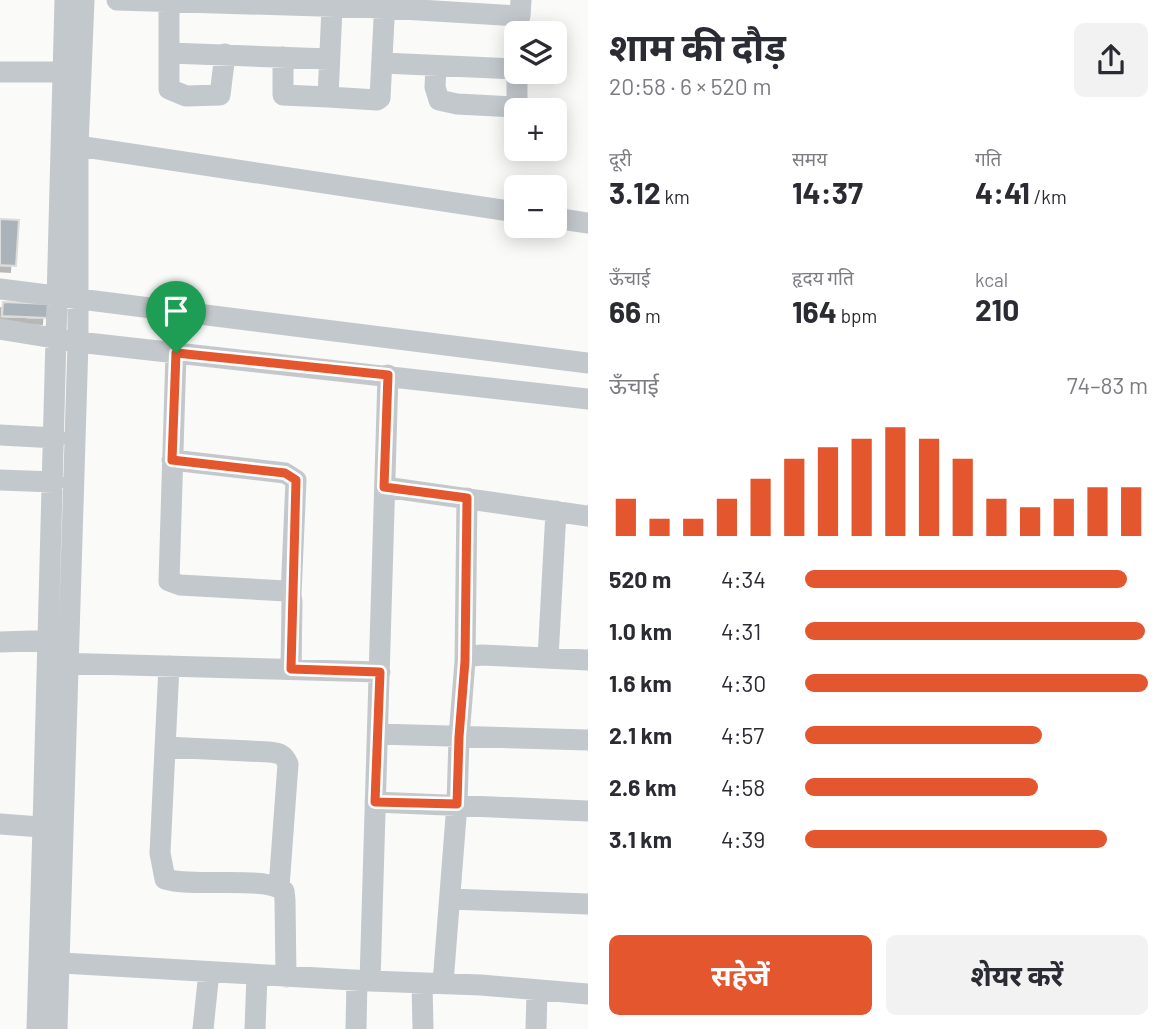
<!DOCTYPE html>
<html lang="hi">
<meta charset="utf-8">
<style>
:root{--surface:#fff;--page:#f2f2f3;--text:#2b2b33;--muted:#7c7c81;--accent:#e4572e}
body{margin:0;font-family:Barlow,"Noto Sans Devanagari",sans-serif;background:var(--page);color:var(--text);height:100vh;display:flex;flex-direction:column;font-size:26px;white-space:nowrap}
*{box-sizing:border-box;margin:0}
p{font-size:23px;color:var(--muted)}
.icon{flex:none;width:38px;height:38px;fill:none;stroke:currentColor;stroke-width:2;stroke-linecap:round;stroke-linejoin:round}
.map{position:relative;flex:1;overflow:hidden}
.sheet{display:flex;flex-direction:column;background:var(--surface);width:581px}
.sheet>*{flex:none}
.buttons{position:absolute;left:504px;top:21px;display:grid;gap:14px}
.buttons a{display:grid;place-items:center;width:63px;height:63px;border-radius:10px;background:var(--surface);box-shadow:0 4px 18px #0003;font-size:35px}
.pin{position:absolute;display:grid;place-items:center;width:60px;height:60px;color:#fff;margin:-72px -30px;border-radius:50% 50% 50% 0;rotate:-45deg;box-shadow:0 0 7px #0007}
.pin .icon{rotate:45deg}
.round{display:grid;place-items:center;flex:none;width:74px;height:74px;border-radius:10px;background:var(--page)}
.overview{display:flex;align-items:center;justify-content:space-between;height:119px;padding:0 21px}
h1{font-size:38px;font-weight:700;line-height:52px}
.figures{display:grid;grid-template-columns:repeat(3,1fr);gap:10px;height:119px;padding:7px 21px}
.figures div{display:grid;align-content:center}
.figures b{font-size:30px;font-weight:700}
.figures small{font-size:19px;font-weight:400}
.figures p{font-size:19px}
.chart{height:196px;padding:14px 21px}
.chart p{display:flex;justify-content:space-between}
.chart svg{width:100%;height:126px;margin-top:7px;stroke:var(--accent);stroke-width:6}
.button{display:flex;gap:14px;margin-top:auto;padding:14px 21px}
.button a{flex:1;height:80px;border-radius:10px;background:var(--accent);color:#fff;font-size:28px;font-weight:700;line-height:80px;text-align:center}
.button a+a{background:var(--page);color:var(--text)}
ul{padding:0 21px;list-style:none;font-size:23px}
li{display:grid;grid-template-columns:112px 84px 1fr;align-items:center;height:52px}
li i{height:18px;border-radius:9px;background:var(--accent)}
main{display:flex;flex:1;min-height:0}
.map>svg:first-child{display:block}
.building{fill:#aab3b9;stroke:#dcdcda;stroke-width:2;filter:url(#shadow)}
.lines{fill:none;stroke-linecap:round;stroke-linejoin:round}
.minor{stroke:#c3c8cc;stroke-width:21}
.route-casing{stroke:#fff;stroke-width:14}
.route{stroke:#e4572e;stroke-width:9}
</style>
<main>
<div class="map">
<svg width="588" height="1029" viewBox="0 0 588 1029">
<defs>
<filter id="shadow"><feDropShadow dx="-6" dy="6" stdDeviation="0" flood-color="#0004"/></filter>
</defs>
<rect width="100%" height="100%" fill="#fafaf8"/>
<path class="building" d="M0,219L19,220L16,266L0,265Z
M3,302L49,304L48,318L2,316Z"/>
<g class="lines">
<path class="minor" d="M117,0L385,8L520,16L521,0
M169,2V89L186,96L220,95L225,54
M169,53L329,59
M283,57V95L328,97L332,7
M383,63L516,69
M436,66L435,87L439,100L457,104L514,107L517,102V72
M0,72H75
M328,97L377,100L380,98L385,0
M65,144L516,212
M555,218L588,223
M0,289L588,363
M0,329L78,342L588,399
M176,353L169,581L180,585L286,591L291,595L292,602L291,669
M0,435L56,438
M172,460L285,473L296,480L291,595
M0,480L54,482
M385,487L588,516
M0,642L61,640
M548,658L556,511
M465,661L467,498
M56,663L380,672
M169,666L160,853L165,879C193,888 265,875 284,891L285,900L286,977
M378,734L588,740
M165,747L269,752C279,753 284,754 288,764L279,887
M375,802L588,811
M0,824L54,828
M450,899L588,904
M45,962L370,981L481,985L588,994
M370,981L388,375
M422,983L423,1029
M443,983L457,804L459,737L465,661L472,656L482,655L588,660
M37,1029C47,686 58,343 65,0
M57,1029L78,342V146L84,0
M203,1029L209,972
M255,1029L257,975
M356,1029L357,980
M536,1029L537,991"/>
</g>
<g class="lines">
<g class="route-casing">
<path id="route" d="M176,353L388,375L384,487L467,498L465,661L459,737L457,804L375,802L380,672L291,669L296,480L285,473L172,460Z"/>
</g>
<use href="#route" class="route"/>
</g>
</svg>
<div class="buttons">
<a><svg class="icon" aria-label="layers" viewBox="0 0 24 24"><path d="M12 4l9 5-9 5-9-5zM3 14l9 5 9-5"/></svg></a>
<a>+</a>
<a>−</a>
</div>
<div class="pin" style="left:176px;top:353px;background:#1e9e55"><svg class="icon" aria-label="arrive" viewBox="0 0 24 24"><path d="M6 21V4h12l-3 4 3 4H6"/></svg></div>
</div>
<section class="sheet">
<div class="overview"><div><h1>शाम की दौड़</h1><p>20:58 · 6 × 520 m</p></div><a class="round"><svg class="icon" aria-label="share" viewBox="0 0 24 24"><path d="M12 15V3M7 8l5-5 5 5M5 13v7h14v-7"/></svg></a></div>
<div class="figures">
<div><p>दूरी</p><b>3.12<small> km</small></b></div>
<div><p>समय</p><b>14:37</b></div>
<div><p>गति</p><b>4:41<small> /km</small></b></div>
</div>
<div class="figures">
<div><p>ऊँचाई</p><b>66<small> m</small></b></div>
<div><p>हृदय गति</p><b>164<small> bpm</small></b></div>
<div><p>kcal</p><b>210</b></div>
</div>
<div class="chart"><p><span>ऊँचाई</span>74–83 m</p>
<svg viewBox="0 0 160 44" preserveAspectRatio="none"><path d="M5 44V31M15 44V38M25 44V38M35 44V31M45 44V24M55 44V17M65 44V13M75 44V10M85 44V6M95 44V10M105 44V17M115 44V31M125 44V34M135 44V31M145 44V27M155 44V27"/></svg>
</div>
<ul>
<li><b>520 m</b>4:34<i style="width:94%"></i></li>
<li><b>1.0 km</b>4:31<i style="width:99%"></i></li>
<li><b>1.6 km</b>4:30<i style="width:100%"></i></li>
<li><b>2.1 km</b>4:57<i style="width:69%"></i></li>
<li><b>2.6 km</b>4:58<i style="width:68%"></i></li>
<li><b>3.1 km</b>4:39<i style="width:88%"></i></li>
</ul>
<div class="button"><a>सहेजें</a><a>शेयर करें</a></div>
</section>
</main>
